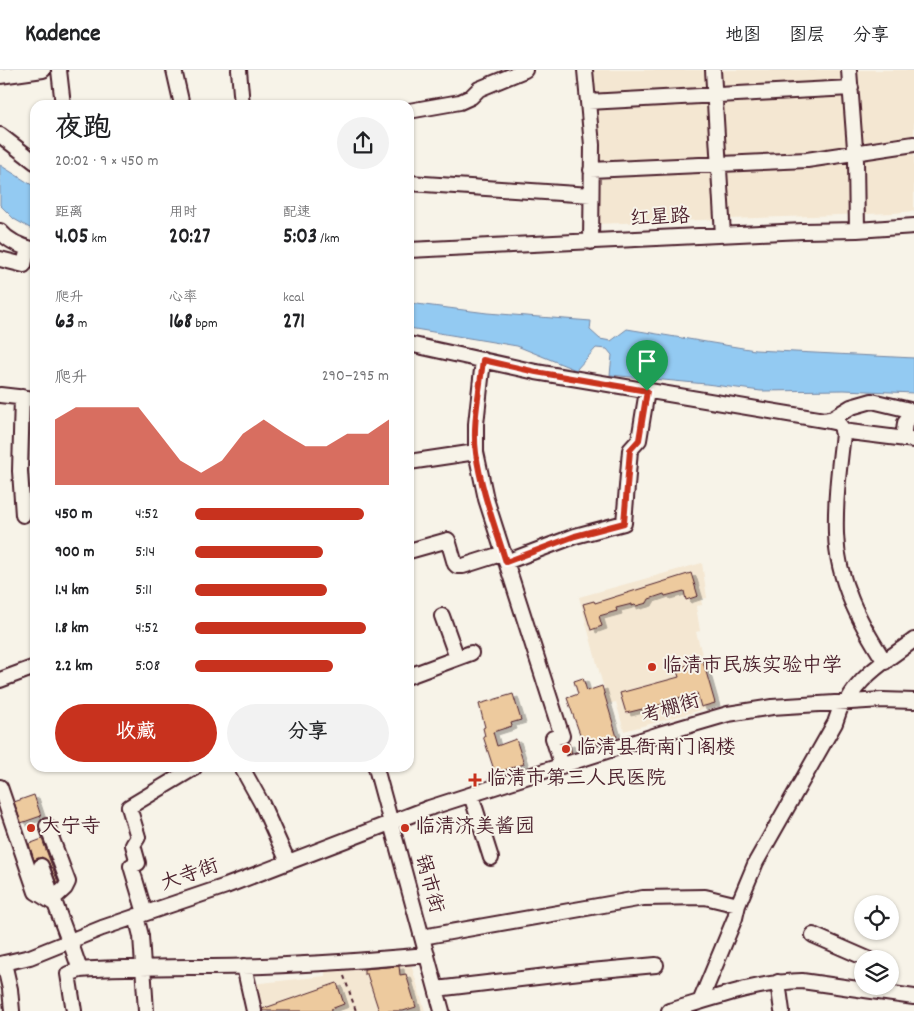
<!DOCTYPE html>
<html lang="zh">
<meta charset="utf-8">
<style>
:root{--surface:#fff;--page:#f2f2f2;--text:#202124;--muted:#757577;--line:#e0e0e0;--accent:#c8321e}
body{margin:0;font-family:Dekko,"LXGW WenKai TC",sans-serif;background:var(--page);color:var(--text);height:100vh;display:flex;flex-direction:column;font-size:19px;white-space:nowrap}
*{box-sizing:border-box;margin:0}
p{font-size:16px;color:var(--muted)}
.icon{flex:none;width:28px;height:28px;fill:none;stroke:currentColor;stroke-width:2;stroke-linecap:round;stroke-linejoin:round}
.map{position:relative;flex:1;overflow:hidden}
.sheet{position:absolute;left:30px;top:30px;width:384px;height:672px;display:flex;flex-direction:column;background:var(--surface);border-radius:15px;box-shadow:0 1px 4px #0004}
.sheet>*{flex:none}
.controls{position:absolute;left:854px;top:825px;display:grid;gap:10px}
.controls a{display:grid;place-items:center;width:45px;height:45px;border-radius:50%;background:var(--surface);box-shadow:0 1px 4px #0004;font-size:25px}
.pin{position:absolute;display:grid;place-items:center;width:42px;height:42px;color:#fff;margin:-51px -21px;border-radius:50% 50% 50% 0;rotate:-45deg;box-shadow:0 0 5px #0007}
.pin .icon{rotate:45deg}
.round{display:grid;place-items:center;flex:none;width:52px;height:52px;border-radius:26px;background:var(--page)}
.overview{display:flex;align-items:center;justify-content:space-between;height:85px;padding:0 25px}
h1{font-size:28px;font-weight:800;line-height:38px}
.stats{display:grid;grid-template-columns:repeat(3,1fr);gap:8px;height:85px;padding:5px 25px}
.stats div{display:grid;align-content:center}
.stats b{font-size:21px;font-weight:800}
.stats small{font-size:14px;font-weight:400}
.stats p{font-size:14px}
.chart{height:140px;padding:10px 25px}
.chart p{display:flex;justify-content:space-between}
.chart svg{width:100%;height:90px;margin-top:5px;fill:var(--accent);opacity:.7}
.primary-button{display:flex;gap:10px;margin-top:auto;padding:10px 25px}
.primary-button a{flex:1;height:58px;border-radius:30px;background:var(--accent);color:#fff;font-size:20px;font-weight:800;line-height:58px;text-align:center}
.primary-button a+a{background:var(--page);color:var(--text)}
ul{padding:0 25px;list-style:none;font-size:16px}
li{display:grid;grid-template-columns:80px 60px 1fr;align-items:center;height:38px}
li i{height:12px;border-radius:6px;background:var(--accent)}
header{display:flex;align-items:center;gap:30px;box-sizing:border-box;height:70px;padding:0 25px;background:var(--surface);border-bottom:1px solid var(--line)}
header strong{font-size:24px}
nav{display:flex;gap:28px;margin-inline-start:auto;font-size:18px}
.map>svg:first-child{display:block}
.built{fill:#f4e7d2}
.water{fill:#93caf2;stroke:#7686a2}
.building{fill:#edca9e;stroke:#4a1f2b;filter:url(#shadow)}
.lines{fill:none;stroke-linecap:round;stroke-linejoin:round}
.minor-casing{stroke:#4a1f2b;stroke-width:18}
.path{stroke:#4a1f2b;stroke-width:2;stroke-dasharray:4 4;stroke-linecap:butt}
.minor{stroke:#f7f3e8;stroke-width:14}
.route-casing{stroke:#fff;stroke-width:10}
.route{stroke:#c8321e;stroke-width:6}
.poi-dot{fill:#c8321e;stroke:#f7f3e8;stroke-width:2}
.labels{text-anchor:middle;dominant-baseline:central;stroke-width:4;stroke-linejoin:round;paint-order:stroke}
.street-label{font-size:20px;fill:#4a1f2b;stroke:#f7f3e8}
.poi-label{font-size:20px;fill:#4a1f2b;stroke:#f7f3e8;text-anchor:start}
</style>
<header>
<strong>Kadence</strong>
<nav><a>地图</a><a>图层</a><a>分享</a></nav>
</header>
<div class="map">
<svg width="914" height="941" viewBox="0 0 914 941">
<defs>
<filter id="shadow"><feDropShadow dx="5" dy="3" stdDeviation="0" flood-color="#0004"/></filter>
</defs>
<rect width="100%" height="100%" fill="#f7f3e8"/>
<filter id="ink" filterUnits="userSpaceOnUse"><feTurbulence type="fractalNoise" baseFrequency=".02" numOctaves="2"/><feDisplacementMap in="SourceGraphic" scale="10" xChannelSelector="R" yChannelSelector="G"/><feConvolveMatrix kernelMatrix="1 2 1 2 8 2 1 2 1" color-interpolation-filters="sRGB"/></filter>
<g filter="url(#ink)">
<path class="built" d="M588,0H914V141L894,143L595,154Z
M702,493L707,528L701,529L702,535L696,536L700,561L696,562L716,636L624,661L616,632L608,634L579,527Z
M410,891L425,941H256L252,914L325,906V897Z"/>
<path class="water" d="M0,95L35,117V161L14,149L0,135Z
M409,233L487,243L591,251L590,260L600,269L611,271L627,259L755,280L914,288V323L844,320L761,321L706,314L610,305L612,285L607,279L596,278L576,300L517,276L409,258Z"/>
<path class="building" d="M691,503L698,526L686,530L684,521L665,526L664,524L649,529L647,533L636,536L635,535L632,536V534L616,538L617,541L599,546L602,556L591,560L583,534L594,531L595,533Z
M703,591L715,633L701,637L697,623L662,632L663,634L626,643L620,623L679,607L676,598Z
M583,608L587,621L602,616L617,667L585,678L567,628L578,624L574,611Z
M513,624L521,650L511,653L512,656L493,662L497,676L516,669L524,694L495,703L483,666H485L483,658L485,657L479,634Z
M569,673L572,683L567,684L564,674Z
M34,725L41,746L21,753L14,732Z
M42,769L58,812L57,814L49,793L42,787L34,790L29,774Z
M399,896L400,905L406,904L416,937L403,941H379L367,904H364V899Z
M337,913L344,934L331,939V941H263L262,939Z"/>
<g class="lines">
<g class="minor-casing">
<path id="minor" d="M59,0L63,35
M174,0L182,35
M239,0L242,35
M585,0L592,75L591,172
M713,0L723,165
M849,0L856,91L857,160
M0,6L43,0
M588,32L851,18
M409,41L460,32L471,27L479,19L525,0
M0,65L35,92
M591,100L807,90L914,74
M409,113L591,125
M0,161C9,172 22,177 35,180
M409,180L803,161L857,160L914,156
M0,189L24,195L28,178
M409,274L536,302L824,350L833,348L851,337L872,331L914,341
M483,290L476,354V382L486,429L562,666L553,668L562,696
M0,325L35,329
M22,327L20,401L23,445
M824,350L838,353L842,358L843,364C839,398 835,431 836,464C837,511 860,553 885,592
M842,361L914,370
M903,369L905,353L914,341
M409,392L476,382
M409,481L448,470L455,494L457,496H463L504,483
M506,492L575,466L624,453L630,380L639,370L647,321
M442,546L457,588
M409,606L471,583
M0,610L35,597
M847,632C860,605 890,588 914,570
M242,698L262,734L288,792
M376,698L442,941
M0,717L36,822L55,834
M471,725L491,788
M47,756L68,812L65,818L53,829
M41,796L69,871
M145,843L131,796L138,793L133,775L138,767L129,737L194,698
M136,846L141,866L146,941
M813,865L868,889
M422,867L643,828L705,827L738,835
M70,871L80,900L68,904L74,941
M4,893L10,919L12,941
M0,894L30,887L102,858L226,816L429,738L663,663L728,644L772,637L882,630L914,631
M244,896L254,941
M80,900C141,896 202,898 263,896C318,894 372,890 427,885
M778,912L782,941
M436,919L580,902L656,895
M700,932L735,848L738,835L756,792L835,653L842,633
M669,941C712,929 756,912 802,911L914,927"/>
</g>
<path class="path" d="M344,906L356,941"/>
<use href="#minor" class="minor"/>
</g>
</g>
<g class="lines" filter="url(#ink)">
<g class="route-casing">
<path id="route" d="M483,290L536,302L647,321L639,370L630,380L624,453L575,466L506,492C495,456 481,420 476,383C472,353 480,320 483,290Z"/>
</g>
<use href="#route" class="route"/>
</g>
<g class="poi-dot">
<circle cx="652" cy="597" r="5"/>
<circle cx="566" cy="679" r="5"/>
<path d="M472.5 702.5h5v5h5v5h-5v5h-5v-5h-5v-5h5z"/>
<circle cx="31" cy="758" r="5"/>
<circle cx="405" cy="758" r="5"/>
</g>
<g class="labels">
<g class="street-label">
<text transform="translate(660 149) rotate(-3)">红星路</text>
<text transform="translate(671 640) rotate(-17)">考棚街</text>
<text transform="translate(190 806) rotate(-19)">大寺街</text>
<text transform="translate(428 814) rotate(75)">锅市街</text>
</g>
<g class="poi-label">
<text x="662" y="597">临清市民族实验中学</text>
<text x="576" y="679">临清县衙南门阁楼</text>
<text x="486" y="710">临清市第三人民医院</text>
<text x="41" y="758">大宁寺</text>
<text x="415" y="758">临清济美酱园</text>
</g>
</g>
</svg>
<div class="controls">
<a><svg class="icon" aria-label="locate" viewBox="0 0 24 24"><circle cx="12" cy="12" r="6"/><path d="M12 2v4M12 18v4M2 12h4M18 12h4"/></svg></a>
<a><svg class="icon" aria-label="layers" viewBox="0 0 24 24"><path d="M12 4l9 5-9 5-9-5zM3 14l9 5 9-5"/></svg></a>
</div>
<div class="pin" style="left:647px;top:321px;background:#1e9e55"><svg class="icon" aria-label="arrive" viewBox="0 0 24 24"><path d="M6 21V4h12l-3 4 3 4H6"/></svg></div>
<section class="sheet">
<div class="overview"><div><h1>夜跑</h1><p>20:02 · 9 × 450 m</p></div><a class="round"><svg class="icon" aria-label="share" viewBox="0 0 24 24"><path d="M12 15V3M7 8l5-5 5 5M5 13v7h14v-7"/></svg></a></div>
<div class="stats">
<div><p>距离</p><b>4.05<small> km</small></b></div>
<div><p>用时</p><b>20:27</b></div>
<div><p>配速</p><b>5:03<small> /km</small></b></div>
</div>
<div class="stats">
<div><p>爬升</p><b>63<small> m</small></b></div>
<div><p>心率</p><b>168<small> bpm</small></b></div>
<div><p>kcal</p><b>271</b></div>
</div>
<div class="chart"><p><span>爬升</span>290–295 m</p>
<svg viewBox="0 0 160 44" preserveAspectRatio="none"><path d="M0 44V12L10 6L20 6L30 6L40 6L50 19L60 32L70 38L80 32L90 19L100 12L110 19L120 25L130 25L140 19L150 19L160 12V44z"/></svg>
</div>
<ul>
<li><b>450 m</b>4:52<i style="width:87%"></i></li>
<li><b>900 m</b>5:14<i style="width:66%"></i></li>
<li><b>1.4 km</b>5:11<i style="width:68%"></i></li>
<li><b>1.8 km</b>4:52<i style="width:88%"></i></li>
<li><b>2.2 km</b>5:08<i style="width:71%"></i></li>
</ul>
<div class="primary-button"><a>收藏</a><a>分享</a></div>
</section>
</div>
